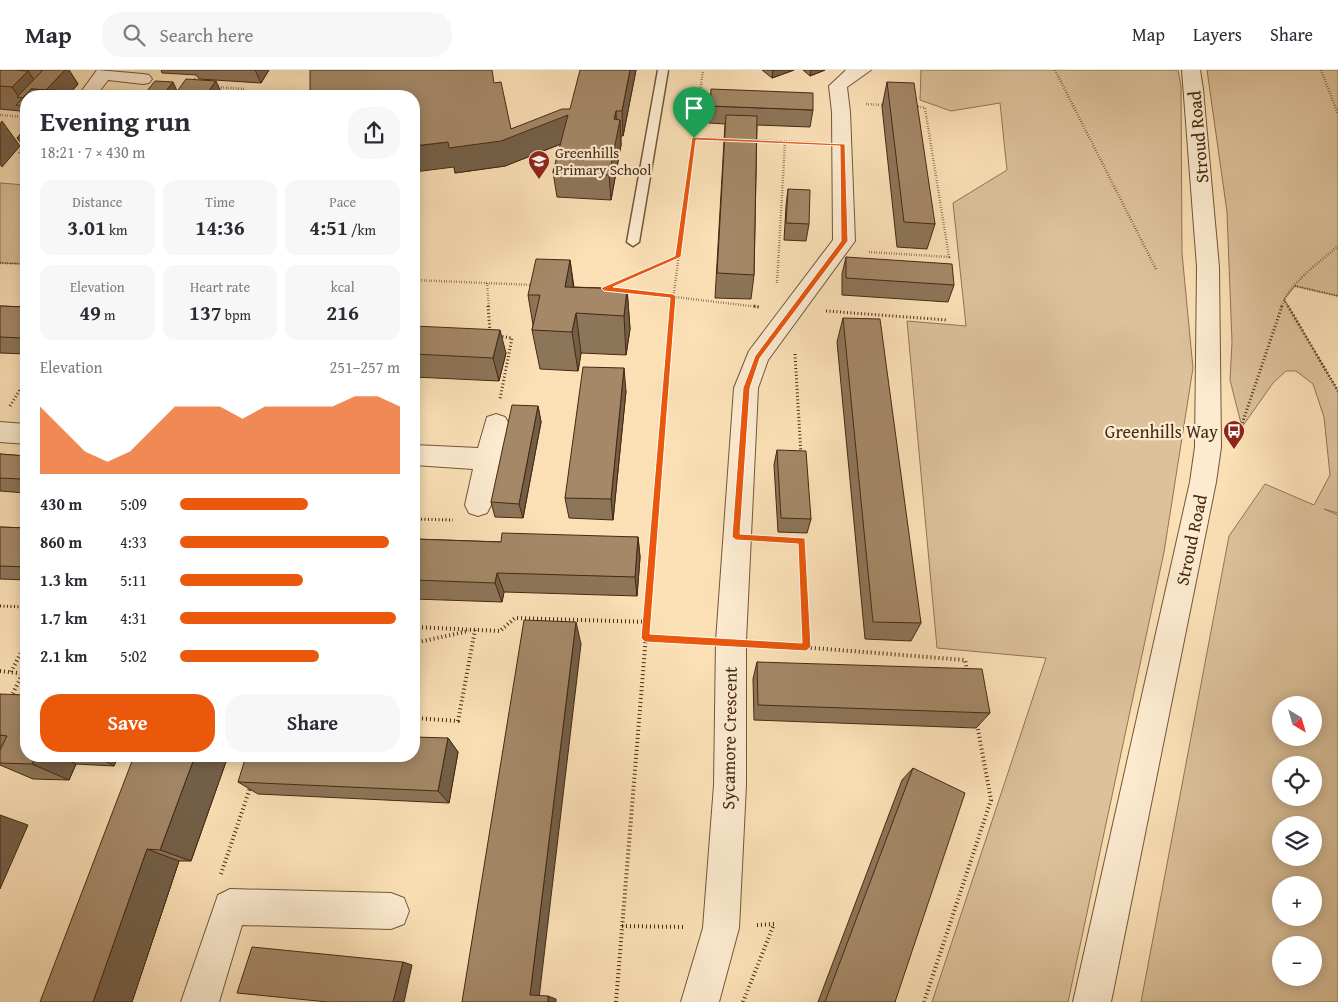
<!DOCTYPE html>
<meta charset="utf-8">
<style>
:root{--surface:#fff;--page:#f7f7f7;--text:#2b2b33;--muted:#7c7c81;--line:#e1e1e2;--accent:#ea580c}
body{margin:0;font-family:"Gentium Book Plus",serif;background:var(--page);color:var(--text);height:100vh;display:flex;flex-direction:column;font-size:19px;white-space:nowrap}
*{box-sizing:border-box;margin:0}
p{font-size:16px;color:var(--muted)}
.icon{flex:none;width:28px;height:28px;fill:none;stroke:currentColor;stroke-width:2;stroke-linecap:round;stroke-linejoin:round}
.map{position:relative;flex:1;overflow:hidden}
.side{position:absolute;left:20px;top:20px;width:400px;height:672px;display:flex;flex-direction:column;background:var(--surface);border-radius:20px;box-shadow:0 2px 12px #0003}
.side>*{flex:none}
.needle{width:32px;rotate:143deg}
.tools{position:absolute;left:1272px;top:626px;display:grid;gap:10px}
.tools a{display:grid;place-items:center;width:50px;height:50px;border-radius:50%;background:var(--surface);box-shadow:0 2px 12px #0003;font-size:25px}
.pin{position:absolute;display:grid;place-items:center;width:42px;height:42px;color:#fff;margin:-51px -21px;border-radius:50% 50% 50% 0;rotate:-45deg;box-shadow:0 0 5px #0007}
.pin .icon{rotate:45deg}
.round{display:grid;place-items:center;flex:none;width:52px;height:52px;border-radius:20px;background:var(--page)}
.head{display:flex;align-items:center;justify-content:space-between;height:85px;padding:0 20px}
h1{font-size:28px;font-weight:700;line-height:38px}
.stats{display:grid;grid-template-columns:repeat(3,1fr);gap:8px;height:85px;padding:5px 20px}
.stats div{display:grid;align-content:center;border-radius:12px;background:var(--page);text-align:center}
.stats b{font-size:21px;font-weight:700}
.stats small{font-size:14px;font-weight:400}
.stats p{font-size:14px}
.chart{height:140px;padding:10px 20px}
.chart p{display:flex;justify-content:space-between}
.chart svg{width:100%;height:90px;margin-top:5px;fill:var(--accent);opacity:.7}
.button{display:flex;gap:10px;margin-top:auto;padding:10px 20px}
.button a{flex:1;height:58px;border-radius:20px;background:var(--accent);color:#fff;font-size:20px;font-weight:700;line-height:58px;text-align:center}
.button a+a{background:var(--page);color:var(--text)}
ul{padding:0 20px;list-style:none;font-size:16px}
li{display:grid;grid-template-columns:80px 60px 1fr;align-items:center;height:38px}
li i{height:12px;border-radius:6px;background:var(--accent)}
header{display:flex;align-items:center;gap:30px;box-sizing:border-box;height:70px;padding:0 25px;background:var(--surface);border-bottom:1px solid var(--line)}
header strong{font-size:24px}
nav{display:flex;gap:28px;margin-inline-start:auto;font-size:18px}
.search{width:350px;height:45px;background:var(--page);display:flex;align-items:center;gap:12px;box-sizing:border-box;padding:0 18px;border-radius:20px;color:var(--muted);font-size:19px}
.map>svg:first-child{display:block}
.green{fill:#dcc19a;stroke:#917456;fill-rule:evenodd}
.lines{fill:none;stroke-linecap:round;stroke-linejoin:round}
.service-casing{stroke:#73563a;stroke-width:3}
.minor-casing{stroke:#73563a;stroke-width:2}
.tertiary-casing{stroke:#73563a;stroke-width:2}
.path-far2{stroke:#462811;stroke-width:2.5;stroke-dasharray:0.5 2;stroke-linecap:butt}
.path-far1{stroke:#462811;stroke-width:3;stroke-dasharray:1 2.5;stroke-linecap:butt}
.path{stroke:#462811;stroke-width:4;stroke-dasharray:1 3;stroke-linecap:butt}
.service{fill:#fcebd0;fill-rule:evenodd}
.minor{fill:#fcebd0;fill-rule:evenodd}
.tertiary{fill:#fcebd0;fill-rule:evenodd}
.wall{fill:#8d7559;stroke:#462811}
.shaded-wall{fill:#735f48;stroke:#462811}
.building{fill:#a48867;stroke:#462811}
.route{fill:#ea580c;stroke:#fff;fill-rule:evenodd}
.labels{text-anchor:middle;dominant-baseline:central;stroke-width:4.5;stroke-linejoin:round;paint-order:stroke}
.far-poi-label{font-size:15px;fill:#462811;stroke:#fcebd0;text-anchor:start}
.street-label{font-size:18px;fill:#462811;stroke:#fcebd0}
.poi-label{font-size:18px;fill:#462811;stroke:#fcebd0;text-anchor:end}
</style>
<header>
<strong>Map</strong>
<div class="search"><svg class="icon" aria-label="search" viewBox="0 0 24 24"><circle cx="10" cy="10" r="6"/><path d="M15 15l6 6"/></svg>Search here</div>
<nav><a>Map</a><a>Layers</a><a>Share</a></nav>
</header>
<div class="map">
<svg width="1338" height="932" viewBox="0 0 1338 932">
<rect width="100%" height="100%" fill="#fbe0b6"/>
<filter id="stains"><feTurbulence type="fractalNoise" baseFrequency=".004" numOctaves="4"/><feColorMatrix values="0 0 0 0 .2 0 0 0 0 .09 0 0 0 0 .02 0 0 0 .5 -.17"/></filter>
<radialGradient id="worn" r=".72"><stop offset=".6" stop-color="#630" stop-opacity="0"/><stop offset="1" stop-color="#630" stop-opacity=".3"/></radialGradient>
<path class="green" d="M921,0H1178L1181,16L1182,183L1193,298L1164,482L1068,932H932L1046,588L937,578L907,251L966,256L953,133L1007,100L1000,33L951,41L920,30Z
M1207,0H1338V226L1295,216L1284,229L1338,321V443L1324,439L1338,445V932H1141L1229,466L1265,414L1314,435L1330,405L1324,347L1313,314L1296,301H1286L1273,313L1242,357L1230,310L1232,272L1227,142ZM1281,635H1314V668H1281ZM1281,695H1314V728H1281ZM1281,755H1314V788H1281ZM1281,815H1314V848H1281ZM1281,875H1314V908H1281Z
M0,113L26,115V194L0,193Z"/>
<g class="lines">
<g class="service-casing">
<path id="service" d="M658,0H668L639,172L633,176L627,172Z"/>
</g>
<g class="minor-casing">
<path id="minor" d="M97,0L143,4L149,5L152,9L149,13L143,14L108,10L96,26H78Z
M846,0H871L847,17L850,42L855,171L768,290L758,318L746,571V715L739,858L719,932H681L703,858L714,715L716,571L734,318L749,281L833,170L832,42L829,16Z
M496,344L505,347L509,354L491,435L487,443L478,446L469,443L465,435L473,399L414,395V375L478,378L487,347Z
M0,352L26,354V374L0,372Z
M230,819L391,823L404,828L409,841L404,854L391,859L242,855L219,932H181L218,825Z"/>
</g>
<g class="tertiary-casing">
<path id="tertiary" d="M1182,0H1200L1203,19L1219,197L1221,377L1216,412L1111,932H1073L1190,412L1195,377L1197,197Z"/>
</g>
<path class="path-far2" d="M1055,0L1156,199
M1321,0L1338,44
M192,13L201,0
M216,17L244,19L239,26
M699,28L714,29
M866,34L884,35
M0,45L26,47
M694,68L728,69
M754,70L815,73
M19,83L26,74
M869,182L949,187L925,38L916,36
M0,193L26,194
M414,210L533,215
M487,213L489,238
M777,213L785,72
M1295,216L1338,226
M589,218L608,219
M605,218L677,188
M624,221L759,237
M1284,230L1289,238
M672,238L703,0
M1281,238C1289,213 1319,193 1338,176"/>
<path class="path-far1" d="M488,236L490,262
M754,236L759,237
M1288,236L1338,321
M826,241L947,250
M499,266L512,268L500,329
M795,284L801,385
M10,336L26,310
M1239,363L1282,236
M414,449L453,450
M767,468L802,470L805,542
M0,536L26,537
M648,542L672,236"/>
<path class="path" d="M805,541L806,577
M414,557L500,561L515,548L647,552
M645,568L700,570
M414,573L469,561
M763,574L965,590L967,601
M0,601L26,604
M11,602L26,573
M11,627L23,603
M414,648L458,651L475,560
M221,804L250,718
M622,856L685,857
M616,932L648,541
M743,932L774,854L756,855
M924,932L991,730L977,654"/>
<use href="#service" class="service"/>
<use href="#minor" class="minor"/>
<use href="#tertiary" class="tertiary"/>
</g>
<path class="wall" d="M0,0H69L78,14L72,21L75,26H26V50L20,41L0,39Z
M161,0H269L261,13L199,9L197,5L162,3Z
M636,0L623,66H621V75L611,130L557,127L553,102L561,74L505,96L455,103L454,97L494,13L511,59L570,39Z
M762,0H794L772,8Z
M803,0H825L810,6Z
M887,12L935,154L927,179L897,177L882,37Z
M710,36L813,40L810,57L757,55L754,205L751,229L715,228L725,54L709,53Z
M26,58V80L17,68Z
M788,119L809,154L806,171L784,170L786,136Z
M846,187L954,215L948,232L842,225V204Z
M570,190L574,217L627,219L630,259L626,285L581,283L578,301L540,299L532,260L533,255L528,225Z
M0,236L26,237V284L0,283Z
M843,248L921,553L911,571L865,569L837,272Z
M414,256L506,283L499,311L414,307Z
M626,321L613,450L569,448L565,428Z
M538,336L541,352L523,448L495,447L491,432Z
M777,380L811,449L807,463L778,462L774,395Z
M0,384L26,386V423L0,421Z
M0,457L26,458V510L0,509Z
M638,467L640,487L637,526L504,522L502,532L414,529V469L501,472Z
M757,592L990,643L976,658L754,650L753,609Z
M0,624L26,686H118L114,696L76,694L69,710L33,709L0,695Z
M448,668L458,682L449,733L258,724L238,712Z
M134,686H228L191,791H179L132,932Z
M913,698L895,932H818L902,710Z"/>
<path class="shaded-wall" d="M65,0H69L78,14L72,21L75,26H26L19,27L12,17L28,1L43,23Z
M255,0H269L261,13Z
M630,0H636L623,66L622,41Z
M773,0H794L772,8Z
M811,0H825L810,6Z
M216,11L223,26H205Z
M173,12L177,21L173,26H162Z
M616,41L617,64L620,50L621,75L611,130L609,105L614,49Z
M568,45L571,70L505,96L455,103L454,97L414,102V76L448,72L450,78Z
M2,51L20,76L2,97L0,94V54Z
M570,190L575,231L565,217Z
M627,219L630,259L626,285L624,246Z
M576,243L581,283L578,301L572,262Z
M26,260V274L21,268Z
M500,260L506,283L499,311L493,288Z
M624,298L626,321L613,450L611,429Z
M538,336L541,352L523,448L519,434Z
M26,401V413L21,409Z
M638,467L640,487L637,526L635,507Z
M497,503L504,522L502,532L495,513Z
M576,552L581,574L539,928L530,925Z
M448,668L458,682L449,733L438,721Z
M36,686H59L76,694L69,710L32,694Z
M96,686H118L114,696Z
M195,686H228L191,791L160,780Z
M0,745L28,755L0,819Z
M147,779L179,791L132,932H93Z
M403,892L412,895L404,932H393Z
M548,926L556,929V932H548Z"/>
<path class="building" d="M0,0H13L28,1L12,17L0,16Z
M43,0H65L46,20L31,19L23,28L17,27Z
M310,0H492L494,13L501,12L511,59L562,39H570L580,0H630L622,41H616L614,49L620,50L609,105L553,102L568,45L501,71L449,78L448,72L414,76V26H310Z
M186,9L216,11L205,26H174Z
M155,11L173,12L162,26H143Z
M887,12L914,13L935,154L904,152Z
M31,19L71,21L67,26H26V36L16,35Z
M711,19L813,23V40L710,36Z
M726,45L757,46L754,205L717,203Z
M26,58V68H17Z
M788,119L810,120L809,154L786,153Z
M846,187L952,194L954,215L846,208Z
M536,189L570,190L565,217L627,219L624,246L576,243L572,262L532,260L540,225H528Z
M0,236L26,237V260L21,268L0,267Z
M843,248L880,249L921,553L873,552Z
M414,256L500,260L493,288L414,284Z
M583,297L624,298L611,429L565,428Z
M512,335L538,336L519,434L491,432Z
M777,380L806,381L811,449L781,448Z
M0,384L26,386V401L21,409L0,408Z
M0,457L26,458V497L0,496Z
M502,463L638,467L635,507L497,503L495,513L414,510V469L501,472Z
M524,550L576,552L530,925L548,926V932H462Z
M757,592L982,599L990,643L758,635Z
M0,624L26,625V686H36L32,694L0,693V680L7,666L0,665Z
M414,667L448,668L438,721L238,712L246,686H414Z
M134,686H195L160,780L147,779L93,932H40Z
M913,698L965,723L895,932H825Z
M252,877L403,892L393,932H328L237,923Z"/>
<path class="route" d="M692,67L845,74L848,171L760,288L750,318L740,464L805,468L811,577L806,581L645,572L641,568L670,228L604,221L601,218L675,186ZM696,70L840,76L841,171L755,286L743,318L732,467L736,470L798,474L802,573L650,564L676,226L673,224L613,217L681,187Z"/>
<defs>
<g id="school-pin" transform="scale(1.125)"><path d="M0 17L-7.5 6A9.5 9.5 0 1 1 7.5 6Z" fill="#8f2418" stroke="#fcebd0"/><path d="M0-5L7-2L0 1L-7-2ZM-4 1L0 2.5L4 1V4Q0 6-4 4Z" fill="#fff"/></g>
<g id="bus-pin" transform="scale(1.125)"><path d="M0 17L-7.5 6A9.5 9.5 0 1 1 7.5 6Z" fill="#8f2418" stroke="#fcebd0"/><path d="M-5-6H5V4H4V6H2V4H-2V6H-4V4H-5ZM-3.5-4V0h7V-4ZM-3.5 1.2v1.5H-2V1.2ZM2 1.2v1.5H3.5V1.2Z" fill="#fff"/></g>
</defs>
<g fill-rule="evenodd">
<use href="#school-pin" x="539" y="91"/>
<use href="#bus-pin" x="1234" y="361"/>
</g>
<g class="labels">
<g class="far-poi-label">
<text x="555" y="82">Greenhills<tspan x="555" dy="17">Primary School</tspan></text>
</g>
<g class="street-label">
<text transform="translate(1198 67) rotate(-95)">Stroud Road</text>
<text transform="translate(1191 470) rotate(-78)">Stroud Road</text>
<text transform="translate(729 668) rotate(-89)">Sycamore Crescent</text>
</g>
<g class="poi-label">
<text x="1218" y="361">Greenhills Way</text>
</g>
</g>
<rect width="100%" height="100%" filter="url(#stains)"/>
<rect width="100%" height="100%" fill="url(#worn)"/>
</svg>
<div class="tools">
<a><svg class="needle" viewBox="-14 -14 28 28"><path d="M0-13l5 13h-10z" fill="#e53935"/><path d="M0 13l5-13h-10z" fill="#7c7c81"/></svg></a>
<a><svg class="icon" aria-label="locate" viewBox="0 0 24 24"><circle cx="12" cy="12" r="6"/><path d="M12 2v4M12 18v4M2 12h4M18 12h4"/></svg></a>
<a><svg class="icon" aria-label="layers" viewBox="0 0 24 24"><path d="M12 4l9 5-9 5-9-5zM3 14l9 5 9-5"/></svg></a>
<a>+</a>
<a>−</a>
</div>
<div class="pin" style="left:694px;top:68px;background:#1e9e55"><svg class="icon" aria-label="arrive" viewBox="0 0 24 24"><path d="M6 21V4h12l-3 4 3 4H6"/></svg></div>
<section class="side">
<div class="head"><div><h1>Evening run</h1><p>18:21 · 7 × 430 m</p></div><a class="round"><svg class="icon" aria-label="share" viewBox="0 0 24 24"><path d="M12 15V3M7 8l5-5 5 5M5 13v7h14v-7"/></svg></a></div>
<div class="stats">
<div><p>Distance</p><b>3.01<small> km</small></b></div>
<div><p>Time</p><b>14:36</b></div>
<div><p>Pace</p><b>4:51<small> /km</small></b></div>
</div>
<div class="stats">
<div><p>Elevation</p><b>49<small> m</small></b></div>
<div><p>Heart rate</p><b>137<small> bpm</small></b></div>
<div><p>kcal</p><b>216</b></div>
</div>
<div class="chart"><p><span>Elevation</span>251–257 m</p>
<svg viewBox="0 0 160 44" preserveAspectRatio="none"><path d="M0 44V11L10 22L20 33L30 38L40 33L50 22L60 11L70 11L80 11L90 17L100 11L110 11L120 11L130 11L140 6L150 6L160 11V44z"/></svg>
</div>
<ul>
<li><b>430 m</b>5:09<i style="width:58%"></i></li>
<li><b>860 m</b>4:33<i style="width:95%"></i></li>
<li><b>1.3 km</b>5:11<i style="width:56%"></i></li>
<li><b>1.7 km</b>4:31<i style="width:98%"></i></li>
<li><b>2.1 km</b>5:02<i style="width:63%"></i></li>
</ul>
<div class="button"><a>Save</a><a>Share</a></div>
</section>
</div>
